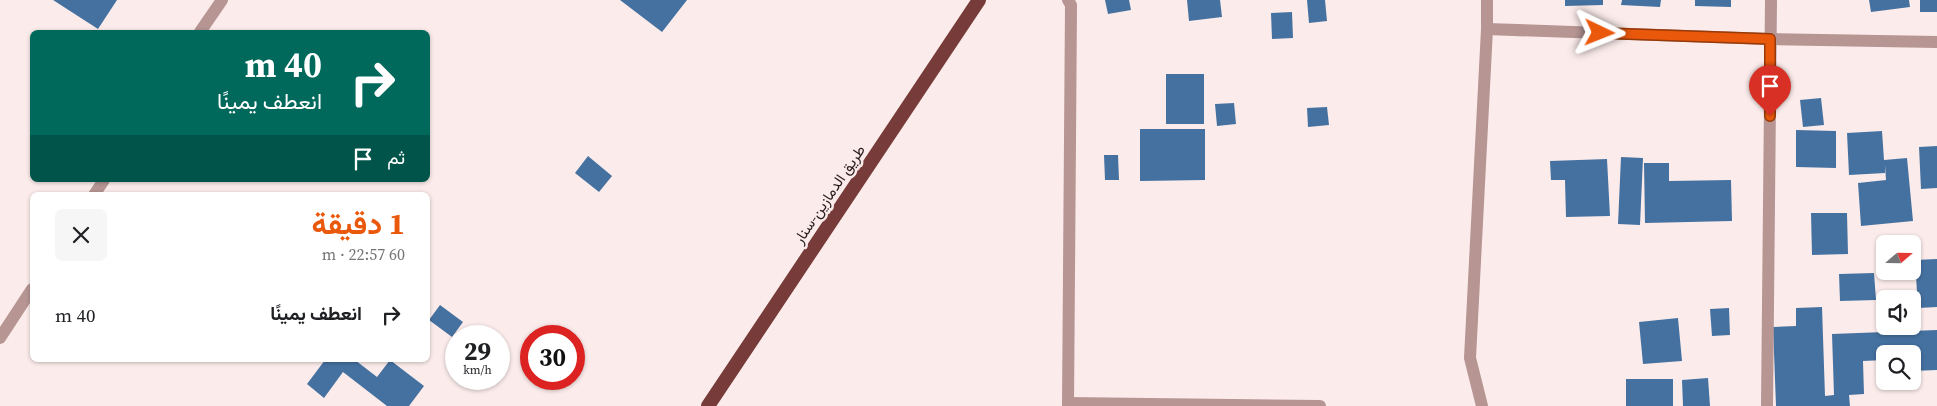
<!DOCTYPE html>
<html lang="ar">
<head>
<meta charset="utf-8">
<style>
  body { margin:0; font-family:"Source Serif 4",Vazirmatn,serif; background:#f6f6f6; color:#202124; direction:rtl; height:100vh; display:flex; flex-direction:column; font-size:19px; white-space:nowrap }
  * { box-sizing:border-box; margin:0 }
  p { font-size:16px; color:#757577 }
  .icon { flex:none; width:28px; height:28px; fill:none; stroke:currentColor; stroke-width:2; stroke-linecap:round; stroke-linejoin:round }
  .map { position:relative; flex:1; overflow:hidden; direction:ltr }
  .sheet { position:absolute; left:30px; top:192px; width:400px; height:170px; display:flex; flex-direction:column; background:#fff; border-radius:8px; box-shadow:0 1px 4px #0004; direction:rtl }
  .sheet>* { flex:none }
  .banner { position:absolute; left:30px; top:30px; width:400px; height:152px; border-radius:8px; box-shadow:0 1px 4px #0004; direction:rtl; background:#00695c; color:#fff; overflow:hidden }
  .needle { width:32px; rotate:70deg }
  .tools { position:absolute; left:1876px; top:235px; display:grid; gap:10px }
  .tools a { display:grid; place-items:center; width:45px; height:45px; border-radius:8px; background:#fff; box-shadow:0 1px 4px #0004; font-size:25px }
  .speed { position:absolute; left:445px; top:325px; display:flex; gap:10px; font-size:25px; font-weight:700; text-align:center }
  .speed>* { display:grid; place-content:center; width:65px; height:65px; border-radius:50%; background:#fff; box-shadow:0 1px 4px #0004; line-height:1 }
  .speed small { font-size:12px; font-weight:400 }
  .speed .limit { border:8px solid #d22; background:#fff; color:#111 }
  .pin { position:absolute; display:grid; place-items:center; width:42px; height:42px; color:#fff; margin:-51px -21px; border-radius:50% 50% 50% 0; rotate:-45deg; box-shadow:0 0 5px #0007 }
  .pin .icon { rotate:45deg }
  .me { position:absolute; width:55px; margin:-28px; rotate:92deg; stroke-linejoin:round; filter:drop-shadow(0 0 4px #0008) }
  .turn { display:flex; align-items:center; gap:18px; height:105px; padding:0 25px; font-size:22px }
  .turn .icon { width:65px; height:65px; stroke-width:2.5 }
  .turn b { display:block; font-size:35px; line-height:42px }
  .then { display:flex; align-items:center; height:48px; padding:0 25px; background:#0003; gap:10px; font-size:19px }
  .round { display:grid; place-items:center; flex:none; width:52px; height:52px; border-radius:8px; background:#f6f6f6 }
  .summary { display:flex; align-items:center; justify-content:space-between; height:85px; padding:0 25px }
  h1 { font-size:30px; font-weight:700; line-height:38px; color:#ea580c }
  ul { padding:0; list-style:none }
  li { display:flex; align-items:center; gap:15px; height:75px; padding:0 25px }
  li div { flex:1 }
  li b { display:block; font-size:19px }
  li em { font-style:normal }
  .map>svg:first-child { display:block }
  .building { fill:#4571a0 }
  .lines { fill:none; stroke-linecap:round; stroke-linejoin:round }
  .minor { stroke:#b69593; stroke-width:12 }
  .trunk { stroke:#773c3a; stroke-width:14 }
  .route-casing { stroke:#983908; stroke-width:12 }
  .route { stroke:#ea580c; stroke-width:9 }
  .labels { text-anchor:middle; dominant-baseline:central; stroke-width:5; stroke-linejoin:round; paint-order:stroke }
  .street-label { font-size:15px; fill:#291d1c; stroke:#fbeceb }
</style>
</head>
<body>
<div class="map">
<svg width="1937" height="406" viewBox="0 0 1937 406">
  <rect width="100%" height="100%" fill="#fbeceb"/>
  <!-- building -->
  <g class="building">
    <path d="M53,0h64l-19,29z"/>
    <path d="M620,0h67l-25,32z"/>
    <path d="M1105,0h24l2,10 -23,4z"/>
    <path d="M1187,0h33l2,17 -33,4z"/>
    <path d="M1307,0h18l2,21 -18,2z"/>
    <path d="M1565,0h38v5l-38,1z"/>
    <path d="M1622,0h39l-1,7 -39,-2z"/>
    <path d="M1695,0h36v7l-36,-1z"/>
    <path d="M1869,0h40l1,7 -39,5z"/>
    <rect x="1920" y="0" width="17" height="12"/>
    <path d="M1292,12l1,26 -21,1 -1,-26z"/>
    <rect x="1166" y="74" width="38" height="50"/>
    <path d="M1821,98l3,27 -21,2 -3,-27z"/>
    <path d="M1234,103l2,21 -19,2 -2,-22z"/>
    <path d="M1327,107l2,18 -21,2 -1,-19z"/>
    <path d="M1140,129h65v51l-65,1z"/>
    <path d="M1796,130l40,1v37l-40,-1z"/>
    <path d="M1882,131l2,29 23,-2 6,63 -52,5 -3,-43 28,-3 -1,-15v8l-36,2 -2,-42z"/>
    <path d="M1937,146v42l-16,1 -2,-42z"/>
    <path d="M1104,155h14l1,25h-14z"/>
    <path d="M588,156l24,20 -13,16 -24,-19z"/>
    <path d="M1621,157l22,1 -3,67 -22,-1z"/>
    <path d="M1607,159l3,57 -44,1 -1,-37h-14l-1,-19z"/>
    <path d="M1644,163h25v18l62,-1 1,41 -87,2z"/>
    <path d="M1811,213h36l1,41 -36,1z"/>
    <path d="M1937,259v48l-19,1 -3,-48z"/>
    <path d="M1874,273l2,27 -36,1 -1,-27z"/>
    <path d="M440,305l23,17 -11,15 -23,-17z"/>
    <path d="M1822,307l3,89 9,-1 -2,-61 105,-4v40l-25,1v-17h-27v6l-22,1 1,33 -15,1 1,11h-74l-3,-79 23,-1v-18z"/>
    <path d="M1729,308l1,27 -18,1 -2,-27z"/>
    <path d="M1678,318l4,43 -39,3 -4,-42z"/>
    <path d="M325,360h30l22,17 13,-17 34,26 -15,20h-22l-44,-34 -19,26 -17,-14z"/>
    <path d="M1708,378l2,28h-27l-1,-26z"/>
    <rect x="1626" y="379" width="47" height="27"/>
  </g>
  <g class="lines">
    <!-- minor -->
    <g class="minor">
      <path d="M1487,29l283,10 167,3"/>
      <path d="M200,32l22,-32"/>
      <path d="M94,195l10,-15"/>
      <path d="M0,338l32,-49"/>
      <path d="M1068,403l252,3"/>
      <path d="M1068,406l3,-401 -3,-5"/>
      <path d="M1482,406l-12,-48 17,-329v-29"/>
      <path d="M1767,406l4,-406"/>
    </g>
    <!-- trunk -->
    <path class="trunk" d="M708,406l271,-406"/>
  </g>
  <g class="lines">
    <!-- route casing -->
    <g class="route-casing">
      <path id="route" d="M1600,33l170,6v77"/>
    </g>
    <!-- route -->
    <use href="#route" class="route"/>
  </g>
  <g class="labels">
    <!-- street labels -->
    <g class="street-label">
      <text transform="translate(829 194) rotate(-56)">طريق الدمازين-سنار</text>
    </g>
  </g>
</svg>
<div class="tools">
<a><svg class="needle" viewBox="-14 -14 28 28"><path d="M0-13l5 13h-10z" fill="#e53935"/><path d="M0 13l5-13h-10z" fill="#757577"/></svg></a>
<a><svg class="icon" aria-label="sound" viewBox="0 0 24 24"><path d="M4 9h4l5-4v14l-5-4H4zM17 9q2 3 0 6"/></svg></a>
<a><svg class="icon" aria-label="search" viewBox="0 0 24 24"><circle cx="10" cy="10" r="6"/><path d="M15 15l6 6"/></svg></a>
</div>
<div class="speed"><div>29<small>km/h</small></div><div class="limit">30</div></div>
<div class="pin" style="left:1770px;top:116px;background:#d93025"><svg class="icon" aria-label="arrive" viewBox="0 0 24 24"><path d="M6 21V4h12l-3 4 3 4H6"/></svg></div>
<svg class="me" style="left:1600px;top:33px" viewBox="-20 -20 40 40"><path d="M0-17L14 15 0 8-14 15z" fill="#ea580c" stroke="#fff" stroke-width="4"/></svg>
<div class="banner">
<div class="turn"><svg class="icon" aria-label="right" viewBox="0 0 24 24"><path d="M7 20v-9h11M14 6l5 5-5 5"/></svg><div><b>40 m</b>انعطف يمينًا</div></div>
<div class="then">ثم<svg class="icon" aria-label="arrive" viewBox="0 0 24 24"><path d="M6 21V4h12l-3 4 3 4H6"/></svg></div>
</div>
<section class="sheet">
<div class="summary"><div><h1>1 دقيقة</h1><p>60 m · 22:57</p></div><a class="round"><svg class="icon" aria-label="close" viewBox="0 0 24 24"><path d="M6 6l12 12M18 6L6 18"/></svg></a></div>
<ul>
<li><svg class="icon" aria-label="right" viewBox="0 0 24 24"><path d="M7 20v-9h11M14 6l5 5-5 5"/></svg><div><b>انعطف يمينًا</b></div><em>40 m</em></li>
</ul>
</section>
</div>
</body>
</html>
